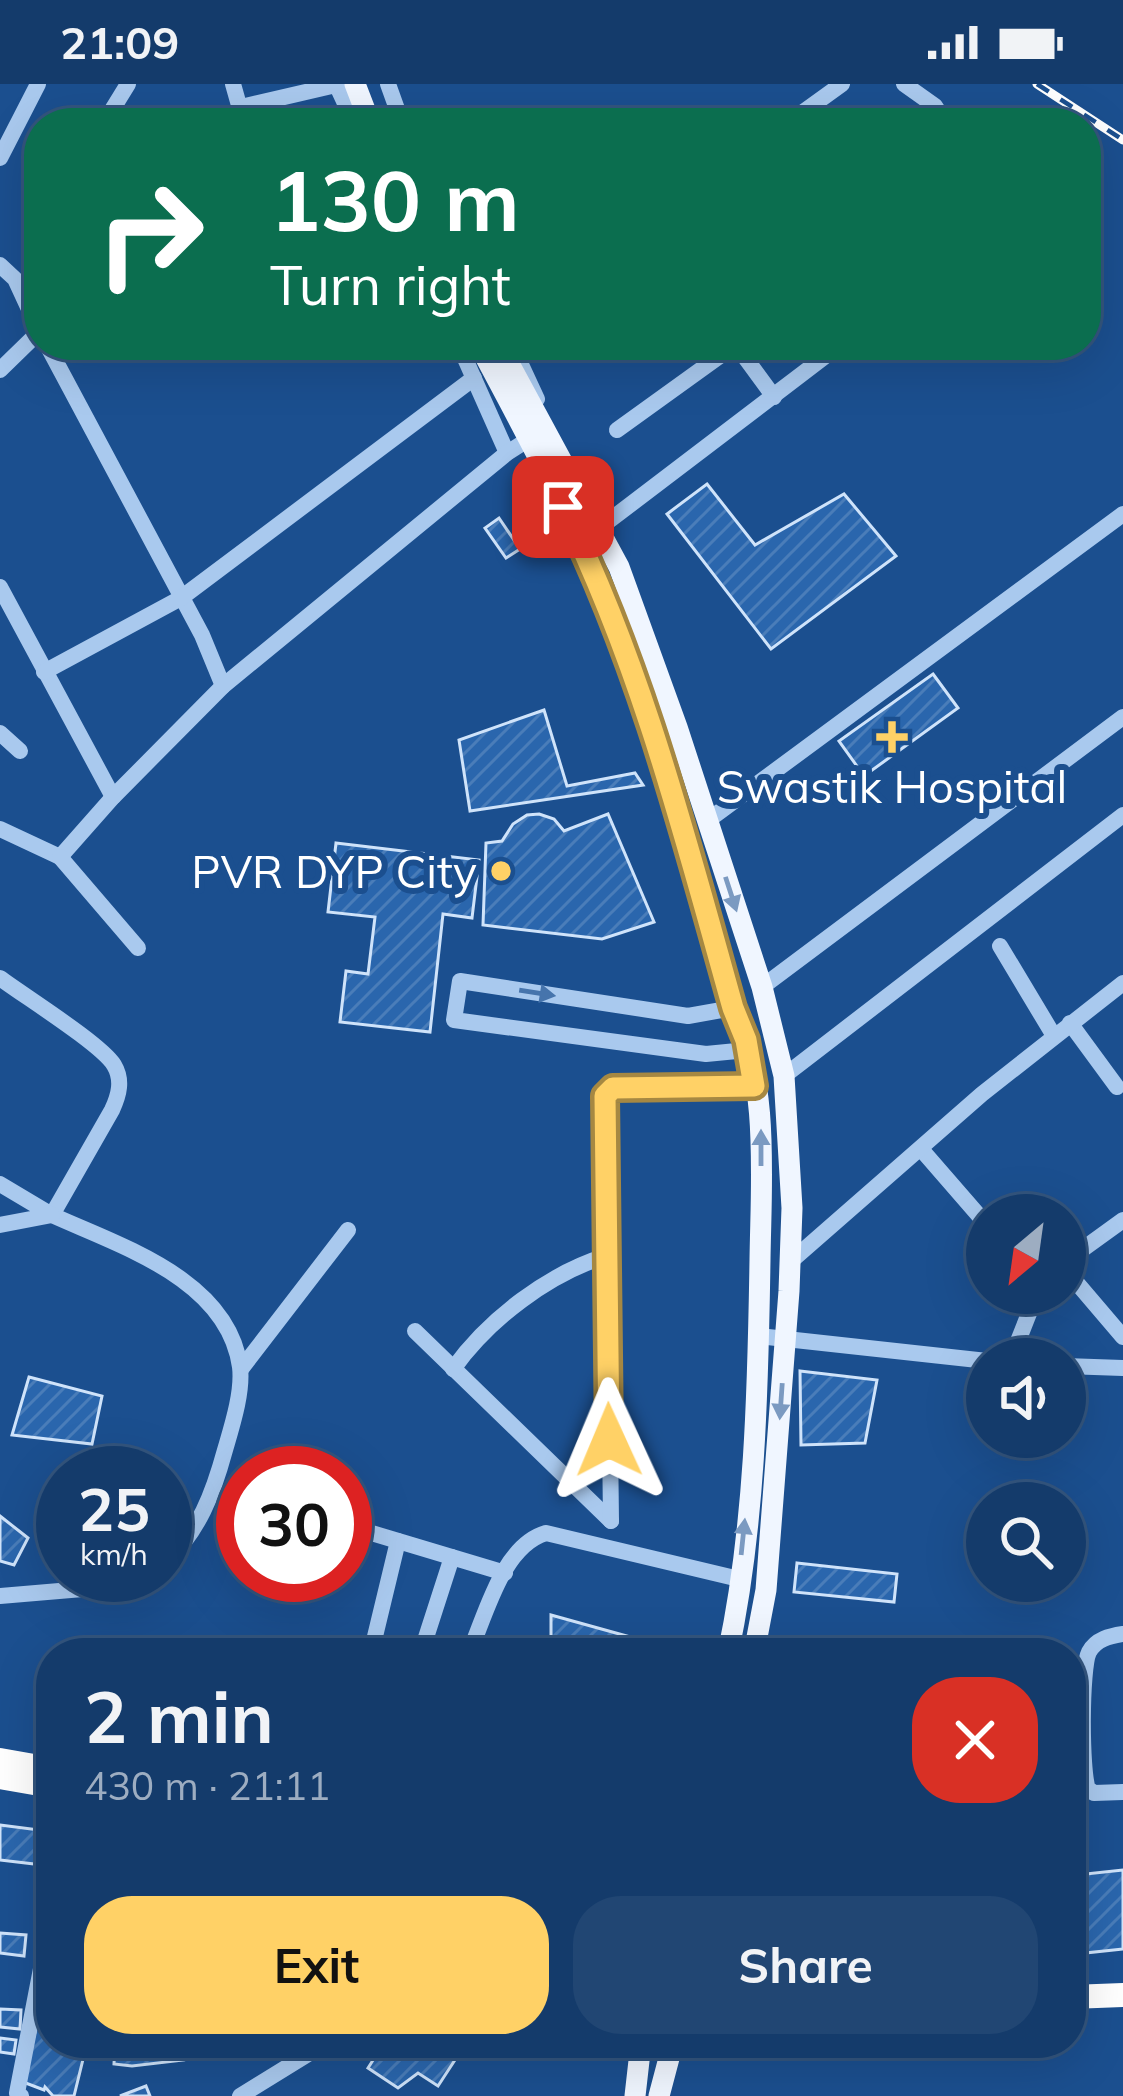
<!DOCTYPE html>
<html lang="en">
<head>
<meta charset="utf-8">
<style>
  body { margin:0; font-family:Mulish,sans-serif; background:#214673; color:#f1f3f6; height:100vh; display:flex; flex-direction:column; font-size:45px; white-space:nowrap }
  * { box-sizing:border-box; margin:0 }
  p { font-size:39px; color:#9dadc1 }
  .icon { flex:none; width:66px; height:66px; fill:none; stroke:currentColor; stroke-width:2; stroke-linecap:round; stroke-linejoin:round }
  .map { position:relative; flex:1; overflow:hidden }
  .panel { position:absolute; left:36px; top:1554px; width:1050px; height:420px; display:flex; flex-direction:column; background:#143b6b; border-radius:48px; box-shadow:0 12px 48px #0002,0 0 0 3px #33557e }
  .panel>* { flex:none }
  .top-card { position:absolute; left:24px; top:24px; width:1077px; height:252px; border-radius:48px; box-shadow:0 12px 48px #0002,0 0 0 3px #33557e; background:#0b6e4f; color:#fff; overflow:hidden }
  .needle { width:78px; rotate:209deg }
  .fabs { position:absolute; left:966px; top:1110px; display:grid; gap:24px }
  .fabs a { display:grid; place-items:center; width:120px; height:120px; border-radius:50%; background:#143b6b; box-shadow:0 12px 48px #0002,0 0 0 3px #33557e; font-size:60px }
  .speed { position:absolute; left:36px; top:1362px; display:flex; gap:24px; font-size:60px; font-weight:700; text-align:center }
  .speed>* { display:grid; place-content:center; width:156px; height:156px; border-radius:50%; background:#143b6b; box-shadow:0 12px 48px #0002,0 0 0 3px #33557e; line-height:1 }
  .speed small { font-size:30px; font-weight:400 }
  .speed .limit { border:18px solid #d22; background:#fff; color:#111 }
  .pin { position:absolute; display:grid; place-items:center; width:102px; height:102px; color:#fff; margin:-51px; border-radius:24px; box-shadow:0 6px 18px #0006 }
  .me { position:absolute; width:132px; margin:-66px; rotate:359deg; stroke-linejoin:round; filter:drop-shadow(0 0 9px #0008) }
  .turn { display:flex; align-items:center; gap:42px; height:252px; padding:0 48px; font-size:54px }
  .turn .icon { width:156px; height:156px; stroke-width:2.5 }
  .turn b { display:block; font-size:84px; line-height:102px }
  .round { display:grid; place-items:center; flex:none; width:126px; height:126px; border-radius:48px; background:#214673 }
  .summary { display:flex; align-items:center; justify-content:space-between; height:204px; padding:0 48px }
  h1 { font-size:72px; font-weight:700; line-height:90px }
  .cta { display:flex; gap:24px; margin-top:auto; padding:24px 48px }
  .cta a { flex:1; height:138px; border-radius:48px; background:#ffd166; color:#111; font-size:48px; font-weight:700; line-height:138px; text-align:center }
  .cta a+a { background:#214673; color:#f1f3f6 }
  .status { display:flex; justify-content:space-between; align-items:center; height:84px; padding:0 60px; background:#143b6b; direction:ltr }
  .status svg { height:33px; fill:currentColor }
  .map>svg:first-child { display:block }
  .building { fill:url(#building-hatch); stroke:#cfe3fa; stroke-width:3 }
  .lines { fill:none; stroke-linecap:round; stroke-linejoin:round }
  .minor { stroke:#a9c9ee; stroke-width:16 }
  .major { stroke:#f0f6ff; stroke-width:21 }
  .highway { stroke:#fff; stroke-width:24 }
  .rail-casing { stroke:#fff; stroke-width:9 }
  .rail { stroke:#1b4f8f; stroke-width:4.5; stroke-dasharray:14; stroke-linecap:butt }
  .oneway { fill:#7b9ac1 }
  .oneway2 { fill:#4674ac }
  .route-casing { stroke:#a68842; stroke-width:30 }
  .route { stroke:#ffd166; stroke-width:21 }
  .poi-dot { fill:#ffd166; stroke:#1b4f8f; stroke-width:4.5 }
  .labels { text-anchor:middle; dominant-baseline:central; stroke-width:12; stroke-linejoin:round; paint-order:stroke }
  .poi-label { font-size:45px; fill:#fff; stroke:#1b4f8f }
</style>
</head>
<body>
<div class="status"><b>21:09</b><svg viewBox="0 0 49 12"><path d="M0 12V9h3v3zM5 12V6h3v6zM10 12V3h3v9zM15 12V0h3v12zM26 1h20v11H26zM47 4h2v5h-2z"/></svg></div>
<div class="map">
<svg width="1123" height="2012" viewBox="0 0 1123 2012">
  <defs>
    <pattern id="building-hatch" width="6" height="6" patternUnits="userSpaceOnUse" patternTransform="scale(3)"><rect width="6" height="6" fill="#2a66ad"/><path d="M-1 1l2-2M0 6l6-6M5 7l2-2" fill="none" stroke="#4a7db9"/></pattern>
  </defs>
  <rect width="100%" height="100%" fill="#1b4f8f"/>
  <!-- building -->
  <g class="building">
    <path d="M316,28l3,11h-58l-2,-6z"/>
    <path d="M707,400l48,61 89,-51 52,62 -125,93 -104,-135z"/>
    <path d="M499,434l21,31 -14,9 -21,-30z"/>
    <path d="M933,590l25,34 -94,68 -25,-35z"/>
    <path d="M544,626l23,76 68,-13 8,12 -173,26 -11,-71z"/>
    <path d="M539,730l15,5 10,12 44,-17 46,108 -52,17 -119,-14 3,-82 16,-2 11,-17 14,-9z"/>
    <path d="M336,759l143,17 -7,58 -29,-4 -13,118 -90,-10 6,-51 22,3 7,-57 -47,-5z"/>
    <path d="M800,1287l77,9 -12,63 -64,2z"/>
    <path d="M29,1293l73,19 -10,48 -80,-9z"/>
    <path d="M0,1432l28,22 -14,27 -14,-4z"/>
    <path d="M797,1479l100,11 -3,28 -100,-10z"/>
    <path d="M551,1531l137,38h-137z"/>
    <path d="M0,1741l47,6 -4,34 -43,-5z"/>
    <path d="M1123,1786v79l-38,4 -9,-78z"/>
    <path d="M1071,1789h3l5,106h-8z"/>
    <path d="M0,1849l26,2 -2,21 -24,-3z"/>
    <path d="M0,1925l21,1 -1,19 -20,-2z"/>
    <path d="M36,1944l15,4v11h36l-13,53h-21l-8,-9 -1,3 -21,-8z"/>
    <path d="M0,1954l16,2 -2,14 -14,-2z"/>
    <path d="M115,1959h73l-4,17 -52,6 -18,-2z"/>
    <path d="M384,1959h82l-28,43 -20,-13 -20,15 -30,-20z"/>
    <path d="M955,1959h108l-1,7 -107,4z"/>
    <path d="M146,2002l4,10h-30z"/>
  </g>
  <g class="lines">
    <!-- minor -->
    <g class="minor">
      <path d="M233,0l11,39"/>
      <path d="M336,0l18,39"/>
      <path d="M388,0l14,39"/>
      <path d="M904,0l31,22 11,17"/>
      <path d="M241,23l95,-22"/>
      <path d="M104,39l24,-39"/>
      <path d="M788,39l54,-39"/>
      <path d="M0,74l38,-74"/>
      <path d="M0,181l15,14 24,52"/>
      <path d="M32,187l7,-37"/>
      <path d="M47,261l155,290 21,51"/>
      <path d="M459,261l48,108"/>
      <path d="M512,261l25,54"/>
      <path d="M736,261l38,52"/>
      <path d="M55,273l29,-12"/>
      <path d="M0,286l39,-38"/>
      <path d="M617,346l118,-85"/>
      <path d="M593,449l247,-188"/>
      <path d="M0,503l113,210"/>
      <path d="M44,588l137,-74 293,-220"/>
      <path d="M0,649l20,18"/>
      <path d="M707,737l416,-307"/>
      <path d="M0,745l60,28 53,-60 110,-111 284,-233 22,-14"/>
      <path d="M60,773l78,91"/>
      <path d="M1000,862l54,90"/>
      <path d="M0,894c24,18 101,66 114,87 9,15 5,30 -2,45l-60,105c68,31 176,64 188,152 3,25 -8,59 -15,83 -12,44 -26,81 -60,113"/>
      <path d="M762,903l361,-270"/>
      <path d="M733,924l-45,8 -228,-35 -6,39 252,34 41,-4"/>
      <path d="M1070,939l47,64"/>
      <path d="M784,992l339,-261"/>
      <path d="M921,1065l66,76"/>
      <path d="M0,1100l52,31 -52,10"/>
      <path d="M790,1178l192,-168 141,-111"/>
      <path d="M1065,1178l58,-42"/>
      <path d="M1065,1185l58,68"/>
      <path d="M415,1247l196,190"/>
      <path d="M759,1252l228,25"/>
      <path d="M1011,1275l26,-66"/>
      <path d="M1065,1282l58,2"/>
      <path d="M241,1285l107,-139"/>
      <path d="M453,1285c36,-50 95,-95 153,-113"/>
      <path d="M611,1437l-5,-425 7,-8 141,-2"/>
      <path d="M365,1447l140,42"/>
      <path d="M0,1512l118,-10 29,-11"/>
      <path d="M1123,1550c-13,2 -27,5 -34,18 -8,16 -8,119 -1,137l6,4 29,-1"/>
      <path d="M371,1569l27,-112"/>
      <path d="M421,1569l31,-96"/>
      <path d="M469,1569c17,-38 33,-107 77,-120l193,46"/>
      <path d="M21,2012l-4,-3 34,-176"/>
      <path d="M240,2012l86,-53"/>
    </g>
    <!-- major -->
    <g class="major">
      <path d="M355,0l15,39"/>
      <path d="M479,261c53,99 107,199 147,304 45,116 73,239 107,359 37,73 28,173 27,252 -2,129 -5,267 -32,393"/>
      <path d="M499,261l120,222 58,160 85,260 22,89 8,132 -3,83 -23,299 -12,63"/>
      <path d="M635,2012l6,-53"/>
      <path d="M659,2012l14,-53"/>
    </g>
    <!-- highway -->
    <g class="highway">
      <path d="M0,1676l51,9"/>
      <path d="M0,1693l51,9"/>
      <path d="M1071,1913l52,-2"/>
    </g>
    <!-- rail casing -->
    <g class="rail-casing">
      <path id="rail" d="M1037,0l86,56"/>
    </g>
    <!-- rail -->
    <use href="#rail" class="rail"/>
  </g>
  <!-- one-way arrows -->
  <defs><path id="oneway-solid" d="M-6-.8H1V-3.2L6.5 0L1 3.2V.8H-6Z" transform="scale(3)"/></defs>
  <g class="oneway">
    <use href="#oneway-solid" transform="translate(731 810) rotate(72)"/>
    <use href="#oneway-solid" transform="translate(761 1064) rotate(-90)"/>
    <use href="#oneway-solid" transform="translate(781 1317) rotate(94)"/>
    <use href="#oneway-solid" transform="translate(743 1453) rotate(-84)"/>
  </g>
  <use class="oneway2" href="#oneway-solid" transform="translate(537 909) rotate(9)"/>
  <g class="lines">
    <!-- route casing -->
    <g class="route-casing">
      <path id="route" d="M563,423c79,160 122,330 170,501l13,32 8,46 -141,2 -8,8 4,344"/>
    </g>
    <!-- route -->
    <use href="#route" class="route"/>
  </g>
  <!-- markers -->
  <g class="poi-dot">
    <path d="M886 635h12v12h12v12h-12v12h-12v-12h-12v-12h12z"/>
    <circle cx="501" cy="787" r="12"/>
  </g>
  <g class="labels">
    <!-- poi labels -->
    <g class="poi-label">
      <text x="892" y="702">Swastik Hospital</text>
      <text x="477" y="787" text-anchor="end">PVR DYP City</text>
    </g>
  </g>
</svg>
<div class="fabs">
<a><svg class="needle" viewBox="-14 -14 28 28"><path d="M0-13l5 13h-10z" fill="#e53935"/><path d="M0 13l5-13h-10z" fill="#9dadc1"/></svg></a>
<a><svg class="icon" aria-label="sound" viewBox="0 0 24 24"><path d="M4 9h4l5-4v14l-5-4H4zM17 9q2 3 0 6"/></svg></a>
<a><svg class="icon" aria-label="search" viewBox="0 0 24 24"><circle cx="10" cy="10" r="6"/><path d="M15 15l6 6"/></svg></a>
</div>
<div class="speed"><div>25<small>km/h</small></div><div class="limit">30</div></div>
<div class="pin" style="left:563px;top:423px;background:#d93025"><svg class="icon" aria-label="arrive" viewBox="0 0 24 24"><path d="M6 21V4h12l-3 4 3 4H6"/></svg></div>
<svg class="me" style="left:609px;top:1356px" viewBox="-20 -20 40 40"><path d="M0-17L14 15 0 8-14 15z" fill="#ffd166" stroke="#fff" stroke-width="4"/></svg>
<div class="top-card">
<div class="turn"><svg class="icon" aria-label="right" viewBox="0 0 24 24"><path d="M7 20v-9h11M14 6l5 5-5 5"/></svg><div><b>130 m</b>Turn right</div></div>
</div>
<section class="panel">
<div class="summary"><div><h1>2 min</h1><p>430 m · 21:11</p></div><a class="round" style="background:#d93025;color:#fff"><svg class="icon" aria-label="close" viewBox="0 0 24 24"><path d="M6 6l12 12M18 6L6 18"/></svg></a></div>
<div class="cta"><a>Exit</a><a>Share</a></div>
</section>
</div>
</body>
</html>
